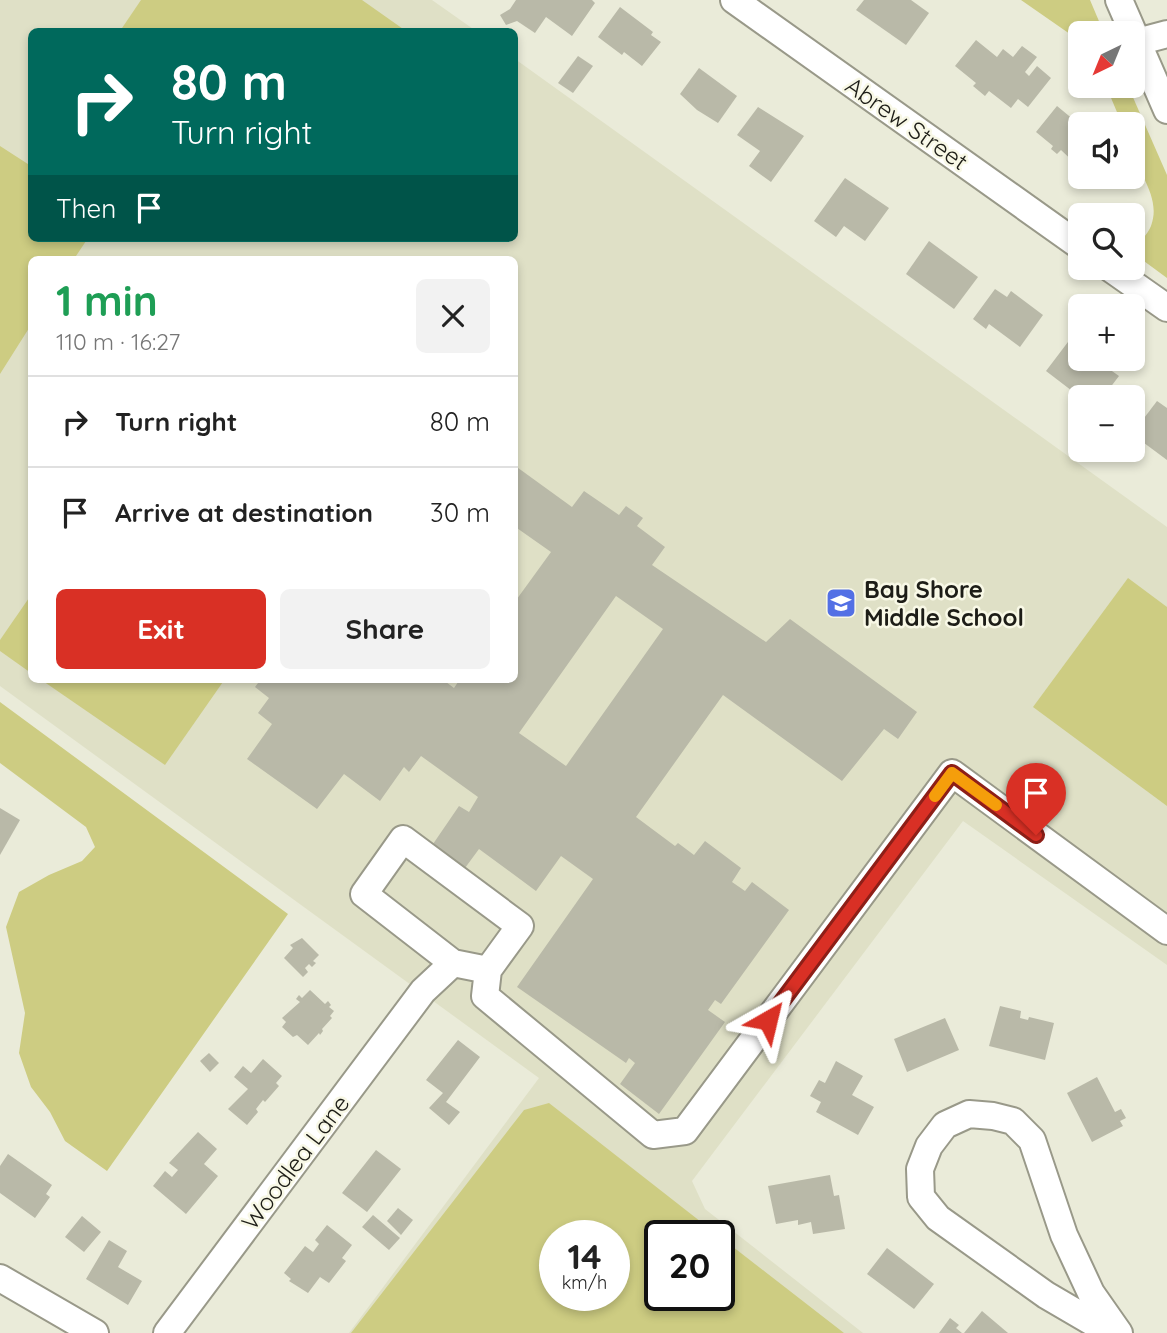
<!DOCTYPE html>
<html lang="en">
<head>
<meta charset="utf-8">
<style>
  body { margin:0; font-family:Quicksand,sans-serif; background:#f2f2f2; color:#222; height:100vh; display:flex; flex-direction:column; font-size:26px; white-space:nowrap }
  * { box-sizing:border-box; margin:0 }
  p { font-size:23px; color:#767676 }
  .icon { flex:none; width:38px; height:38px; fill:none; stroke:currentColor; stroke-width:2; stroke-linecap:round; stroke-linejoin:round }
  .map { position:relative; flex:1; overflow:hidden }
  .drawer { position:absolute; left:28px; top:256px; width:490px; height:427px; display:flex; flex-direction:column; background:#fff; border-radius:10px; box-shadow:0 4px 10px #0003 }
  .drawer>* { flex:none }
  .banner { position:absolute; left:28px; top:28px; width:490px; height:214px; border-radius:10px; box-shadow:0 4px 10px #0003; background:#00695c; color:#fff; overflow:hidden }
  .needle { width:46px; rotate:223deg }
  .fabs { position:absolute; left:1068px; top:21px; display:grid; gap:14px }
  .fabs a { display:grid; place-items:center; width:77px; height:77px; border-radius:10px; background:#fff; box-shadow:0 4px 10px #0003; font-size:35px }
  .speed { position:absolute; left:539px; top:1220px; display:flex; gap:14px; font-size:35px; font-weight:700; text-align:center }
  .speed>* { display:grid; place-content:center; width:91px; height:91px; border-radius:50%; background:#fff; box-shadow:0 4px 10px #0003; line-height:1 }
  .speed small { font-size:18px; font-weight:400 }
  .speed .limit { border:4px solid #111; border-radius:10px; background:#fff; color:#111 }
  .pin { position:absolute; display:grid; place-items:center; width:60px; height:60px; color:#fff; margin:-72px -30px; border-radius:50% 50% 50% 0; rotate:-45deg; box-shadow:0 0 7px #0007 }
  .pin .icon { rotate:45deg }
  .me { position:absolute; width:77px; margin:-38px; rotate:37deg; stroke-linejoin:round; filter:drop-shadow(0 0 5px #0008) }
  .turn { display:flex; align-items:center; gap:24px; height:147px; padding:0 28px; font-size:32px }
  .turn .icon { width:91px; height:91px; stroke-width:2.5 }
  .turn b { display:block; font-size:49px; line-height:60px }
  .then { display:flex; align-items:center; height:66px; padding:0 28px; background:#0003; gap:14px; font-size:26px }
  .round { display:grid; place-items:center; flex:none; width:74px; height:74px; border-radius:10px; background:#f2f2f2 }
  .head { display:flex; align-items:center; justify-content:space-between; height:119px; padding:0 28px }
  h1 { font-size:42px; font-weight:700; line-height:52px; color:#1e9e55 }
  .button { display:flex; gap:14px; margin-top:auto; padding:14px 28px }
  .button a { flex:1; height:80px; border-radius:10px; background:#d93025; color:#fff; font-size:28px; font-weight:700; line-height:80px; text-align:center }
  .button a+a { background:#f2f2f2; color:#222 }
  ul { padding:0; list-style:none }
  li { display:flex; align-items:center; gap:21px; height:91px; padding:0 28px; border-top:2px solid #e0e0e0 }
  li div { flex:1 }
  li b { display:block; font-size:26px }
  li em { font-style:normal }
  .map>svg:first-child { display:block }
  .built { fill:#dfe0c6; fill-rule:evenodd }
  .green { fill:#cdcc82; fill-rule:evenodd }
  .building { fill:#b9b9a8; fill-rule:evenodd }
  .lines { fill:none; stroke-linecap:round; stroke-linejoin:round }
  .minor-casing { stroke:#999989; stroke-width:30 }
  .minor { stroke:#fff; stroke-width:26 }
  .route-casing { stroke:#8d1f18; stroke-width:18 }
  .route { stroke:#d93025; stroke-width:12 }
  .slow { stroke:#f59e0b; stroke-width:12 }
  .labels { text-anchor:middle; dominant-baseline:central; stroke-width:5; stroke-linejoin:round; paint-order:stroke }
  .street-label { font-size:24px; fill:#1d1d17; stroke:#f8f8e6 }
  .poi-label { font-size:24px; font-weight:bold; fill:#1d1d17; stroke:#f8f8e6; text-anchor:start }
</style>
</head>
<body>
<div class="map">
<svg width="1167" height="1333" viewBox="0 0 1167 1333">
  <rect width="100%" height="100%" fill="#eaebd9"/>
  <!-- built -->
  <path class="built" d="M0,0h432l44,31 -444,1v206h482l1,-179 652,468v438l-204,-144 -271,360 13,28 158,124h-514l190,-255 -539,-392zM32,259h482v420h-482zM555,1236h59v59h-59zM660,1236h59v59h-59z"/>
  <!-- green -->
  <g class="green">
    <path d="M141,0h221l44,31h-286z"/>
    <path d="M1021,0h69l14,33h-24v8z"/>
    <path d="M1106,86h22l39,89v103l-34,-25c5,-10 15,-19 18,-27 11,-30 -15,-53 -19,-80 -1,-7 0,-15 0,-22h-10z"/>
    <path d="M0,146l31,20 1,72h56l-14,21h-42l-1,66 -31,49z"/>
    <path d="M1128,578l39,29v199l-134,-99z"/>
    <path d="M31,595v78l-31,-22v-11z"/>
    <path d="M40,679h185l-60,86z"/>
    <path d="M0,702l288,212 -181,257 -42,-30 -15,-29 -19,-25 -12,-34 6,-40 -19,-86 13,-35 30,-17 33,-14 13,-14 -9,-20 -86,-64z"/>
    <path d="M549,1103l170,133h-59v59h59v-59l125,97h-493l173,-223zM555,1236h59v59h-59z"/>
  </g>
  <!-- building -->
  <g class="building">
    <path d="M516,0h76l3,3 -23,33 -26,-19 -11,16 -18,-12 -11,4 -6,-10 10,-6z"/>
    <path d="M864,0h47l18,13 -23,32 -50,-35z"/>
    <path d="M620,7l33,25 -2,3 10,7 -19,24 -18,-14 -2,3 -24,-18z"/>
    <path d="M976,40l21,17 6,-8 10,8 9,-11 15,11 -12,15 4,4 8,-10 14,12 -23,29 -10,-8 -7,9 -22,-17 -4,5 -12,-10 3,-3 -21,-17z"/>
    <path d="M578,56l15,10 -20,27 -15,-10z"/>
    <path d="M699,68l38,28 -19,27 -21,-13 -17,-16z"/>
    <path d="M1057,106l23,19v43l-19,-18 -4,4 -6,-5 2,-3 -17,-14z"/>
    <path d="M758,107l46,29 -33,46 -22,-16 11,-15 -23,-16z"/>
    <path d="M845,178l44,30 -24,33 -21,-15 -8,11 -22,-16z"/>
    <path d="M929,241l49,36 -24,32 -48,-35z"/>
    <path d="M995,289l12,8 4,-6 32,24 -23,32 -31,-23 -3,5 -13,-10z"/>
    <path d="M1071,338l9,6v15h15l24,17 -16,21h-23l-34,-26z"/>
    <path d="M1157,401l10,7v52l-35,-26z"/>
    <path d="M514,465l58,42 12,-16 35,24 7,-9 17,12 -6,8 28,21 -13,18 114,77 24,-23 127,93 -19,27 -14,-10 -42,52 -119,-86 -87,122 39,29 3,-3 16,12 11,-14 36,27 -9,14 13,9 7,-9 37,28 -68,94 -6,-4 -7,10 17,12 -66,92 -39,-30 15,-21 -6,-5 -3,5 -109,-76 76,-108 -32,-23 -25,35 -57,-42 -14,19 -32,-24 26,-38 10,6 9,-15 -57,-41 -12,16 -5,-5 -24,34 -36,-27 -27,35 -70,-50 25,-35 -14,-11 11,-15 -14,-11 6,-8h181l12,9 6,-9h54v-76l37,-51 -37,-26zM616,596l47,33 -97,137 -47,-33z"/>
    <path d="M0,808l20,12 -20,35z"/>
    <path d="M302,938l17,17 -6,6 3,2 -4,4 -3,-3 -4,4 3,4 -5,5 -19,-19 9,-10 -3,-3z"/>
    <path d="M310,990l15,14 3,-3 3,4 -2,2 5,4 -4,5 2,2 -10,11 1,2 -3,4 -1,-2 -11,12 -11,-10 -4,2 -11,-10 4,-5 -4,-4 18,-16 -4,-3 3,-4 3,3z"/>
    <path d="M1000,1006l21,5 -1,7 8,2 1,-3 25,6 -9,37 -56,-14z"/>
    <path d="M945,1018l14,32 -52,22 -13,-33z"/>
    <path d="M458,1040l22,17 -34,45 14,10 -11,13 -20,-17 14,-15 -17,-13z"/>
    <path d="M209,1053l10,10 -9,9 -10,-11z"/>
    <path d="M263,1059l19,17 -6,7 3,3 -14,16 -2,-2 -7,9 2,3 -11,13 -19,-16 20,-20 -14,-12 9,-11 8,7z"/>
    <path d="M836,1061l27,15 -11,19 22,12 -16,28 -42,-23 5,-10 -11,-6 9,-16 6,3z"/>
    <path d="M1097,1077l18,35 6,-3 5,9 -6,3 3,5 -31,16 -25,-49z"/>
    <path d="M198,1132l19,17 -13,15 14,12 -32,38 -33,-28 12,-15 7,6 6,-7 -9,-7z"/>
    <path d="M376,1150l25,19 -34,43 -25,-19z"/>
    <path d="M8,1154l44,31 -6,9 4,3 -15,21 -35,-25v-27z"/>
    <path d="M830,1175l4,21 5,-1 6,34 -32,5 -2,-12 -13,3v-5l-22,4 -8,-38z"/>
    <path d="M398,1208l15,12 -12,15 -14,-14z"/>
    <path d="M373,1215l27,23 -11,12 -27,-23z"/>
    <path d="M82,1216l19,16 -17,20 -19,-15z"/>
    <path d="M327,1225l25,20 -10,13 4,3 -17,22 -9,-6 -12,16 -19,-12 2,-2 -7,-6 21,-27 8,6 6,-8 -4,-4z"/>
    <path d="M109,1240l18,11 -9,16 24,14 -14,24 -42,-26z"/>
    <path d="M887,1248l47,36 -20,25 -47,-35z"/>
    <path d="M982,1311l26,22h-44z"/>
    <path d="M950,1318l9,7 -3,3 6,5h-23z"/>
  </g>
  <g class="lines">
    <!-- minor casing -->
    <g class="minor-casing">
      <g id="minor">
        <path d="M734,0l346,246"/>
        <path d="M1119,0l48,110"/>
        <path d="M1137,42l30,-8"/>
        <path d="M1110,268l57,40"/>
        <path d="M488,970l-35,-7 -89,-69 39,-55 117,87 -32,44 -3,26 168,139 32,-4 267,-358 215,158"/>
        <path d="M0,1278l95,55"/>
        <path d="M167,1333l256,-342 30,-28"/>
        <path d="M1111,1333l-65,-38 -108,-77 -17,-21 -1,-28 9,-23 16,-21 24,-11 24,2 20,5 19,19 32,95 27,58 28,40"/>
      </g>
    </g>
    <!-- minor -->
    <use href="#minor" class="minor"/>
  </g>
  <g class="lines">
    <!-- route casing -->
    <g class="route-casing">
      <path id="route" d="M768,1020l184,-247 84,62"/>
    </g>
    <!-- route -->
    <use href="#route" class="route"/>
    <!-- slow -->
    <path class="slow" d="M935,796l17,-23 44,32"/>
  </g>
  <!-- icons -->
  <defs>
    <g id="school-square" transform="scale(1.575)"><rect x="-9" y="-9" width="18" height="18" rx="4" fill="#5370e5" stroke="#f8f8e6"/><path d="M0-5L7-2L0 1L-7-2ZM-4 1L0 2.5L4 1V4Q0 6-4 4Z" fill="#fff"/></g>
  </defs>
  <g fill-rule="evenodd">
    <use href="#school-square" x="841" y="603"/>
  </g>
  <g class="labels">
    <!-- street labels -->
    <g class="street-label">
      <text transform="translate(907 123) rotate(35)">Abrew Street</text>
      <text transform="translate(295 1162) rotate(-53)">Woodlea Lane</text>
    </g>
    <!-- poi labels -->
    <g class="poi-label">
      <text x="864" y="589">Bay Shore<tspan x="864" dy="28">Middle School</tspan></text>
    </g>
  </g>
</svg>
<div class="fabs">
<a><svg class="needle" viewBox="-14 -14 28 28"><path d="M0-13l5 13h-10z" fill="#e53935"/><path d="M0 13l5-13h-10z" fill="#767676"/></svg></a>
<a><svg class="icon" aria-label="sound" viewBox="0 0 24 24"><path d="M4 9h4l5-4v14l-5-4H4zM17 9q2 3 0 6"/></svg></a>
<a><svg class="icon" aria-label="search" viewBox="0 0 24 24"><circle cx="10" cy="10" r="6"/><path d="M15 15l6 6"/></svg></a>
<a>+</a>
<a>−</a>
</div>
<div class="speed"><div>14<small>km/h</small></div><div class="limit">20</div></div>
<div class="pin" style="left:1036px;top:835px;background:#d93025"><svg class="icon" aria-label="arrive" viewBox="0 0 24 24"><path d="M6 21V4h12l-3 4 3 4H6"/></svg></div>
<svg class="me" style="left:768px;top:1020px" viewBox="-20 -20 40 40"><path d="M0-17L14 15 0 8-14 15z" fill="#d93025" stroke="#fff" stroke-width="4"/></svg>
<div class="banner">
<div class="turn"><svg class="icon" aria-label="right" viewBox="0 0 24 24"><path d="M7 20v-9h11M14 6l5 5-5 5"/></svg><div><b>80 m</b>Turn right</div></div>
<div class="then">Then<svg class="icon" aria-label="arrive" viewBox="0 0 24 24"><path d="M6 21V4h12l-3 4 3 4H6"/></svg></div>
</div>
<section class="drawer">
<div class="head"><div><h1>1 min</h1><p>110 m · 16:27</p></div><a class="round"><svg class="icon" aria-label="close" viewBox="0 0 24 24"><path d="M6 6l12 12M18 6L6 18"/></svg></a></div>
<ul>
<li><svg class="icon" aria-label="right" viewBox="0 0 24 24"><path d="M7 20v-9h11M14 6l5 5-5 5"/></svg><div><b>Turn right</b></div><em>80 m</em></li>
<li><svg class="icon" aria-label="arrive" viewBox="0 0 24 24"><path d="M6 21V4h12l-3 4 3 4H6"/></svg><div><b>Arrive at destination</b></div><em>30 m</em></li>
</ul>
<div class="button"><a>Exit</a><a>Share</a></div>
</section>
</div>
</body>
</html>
